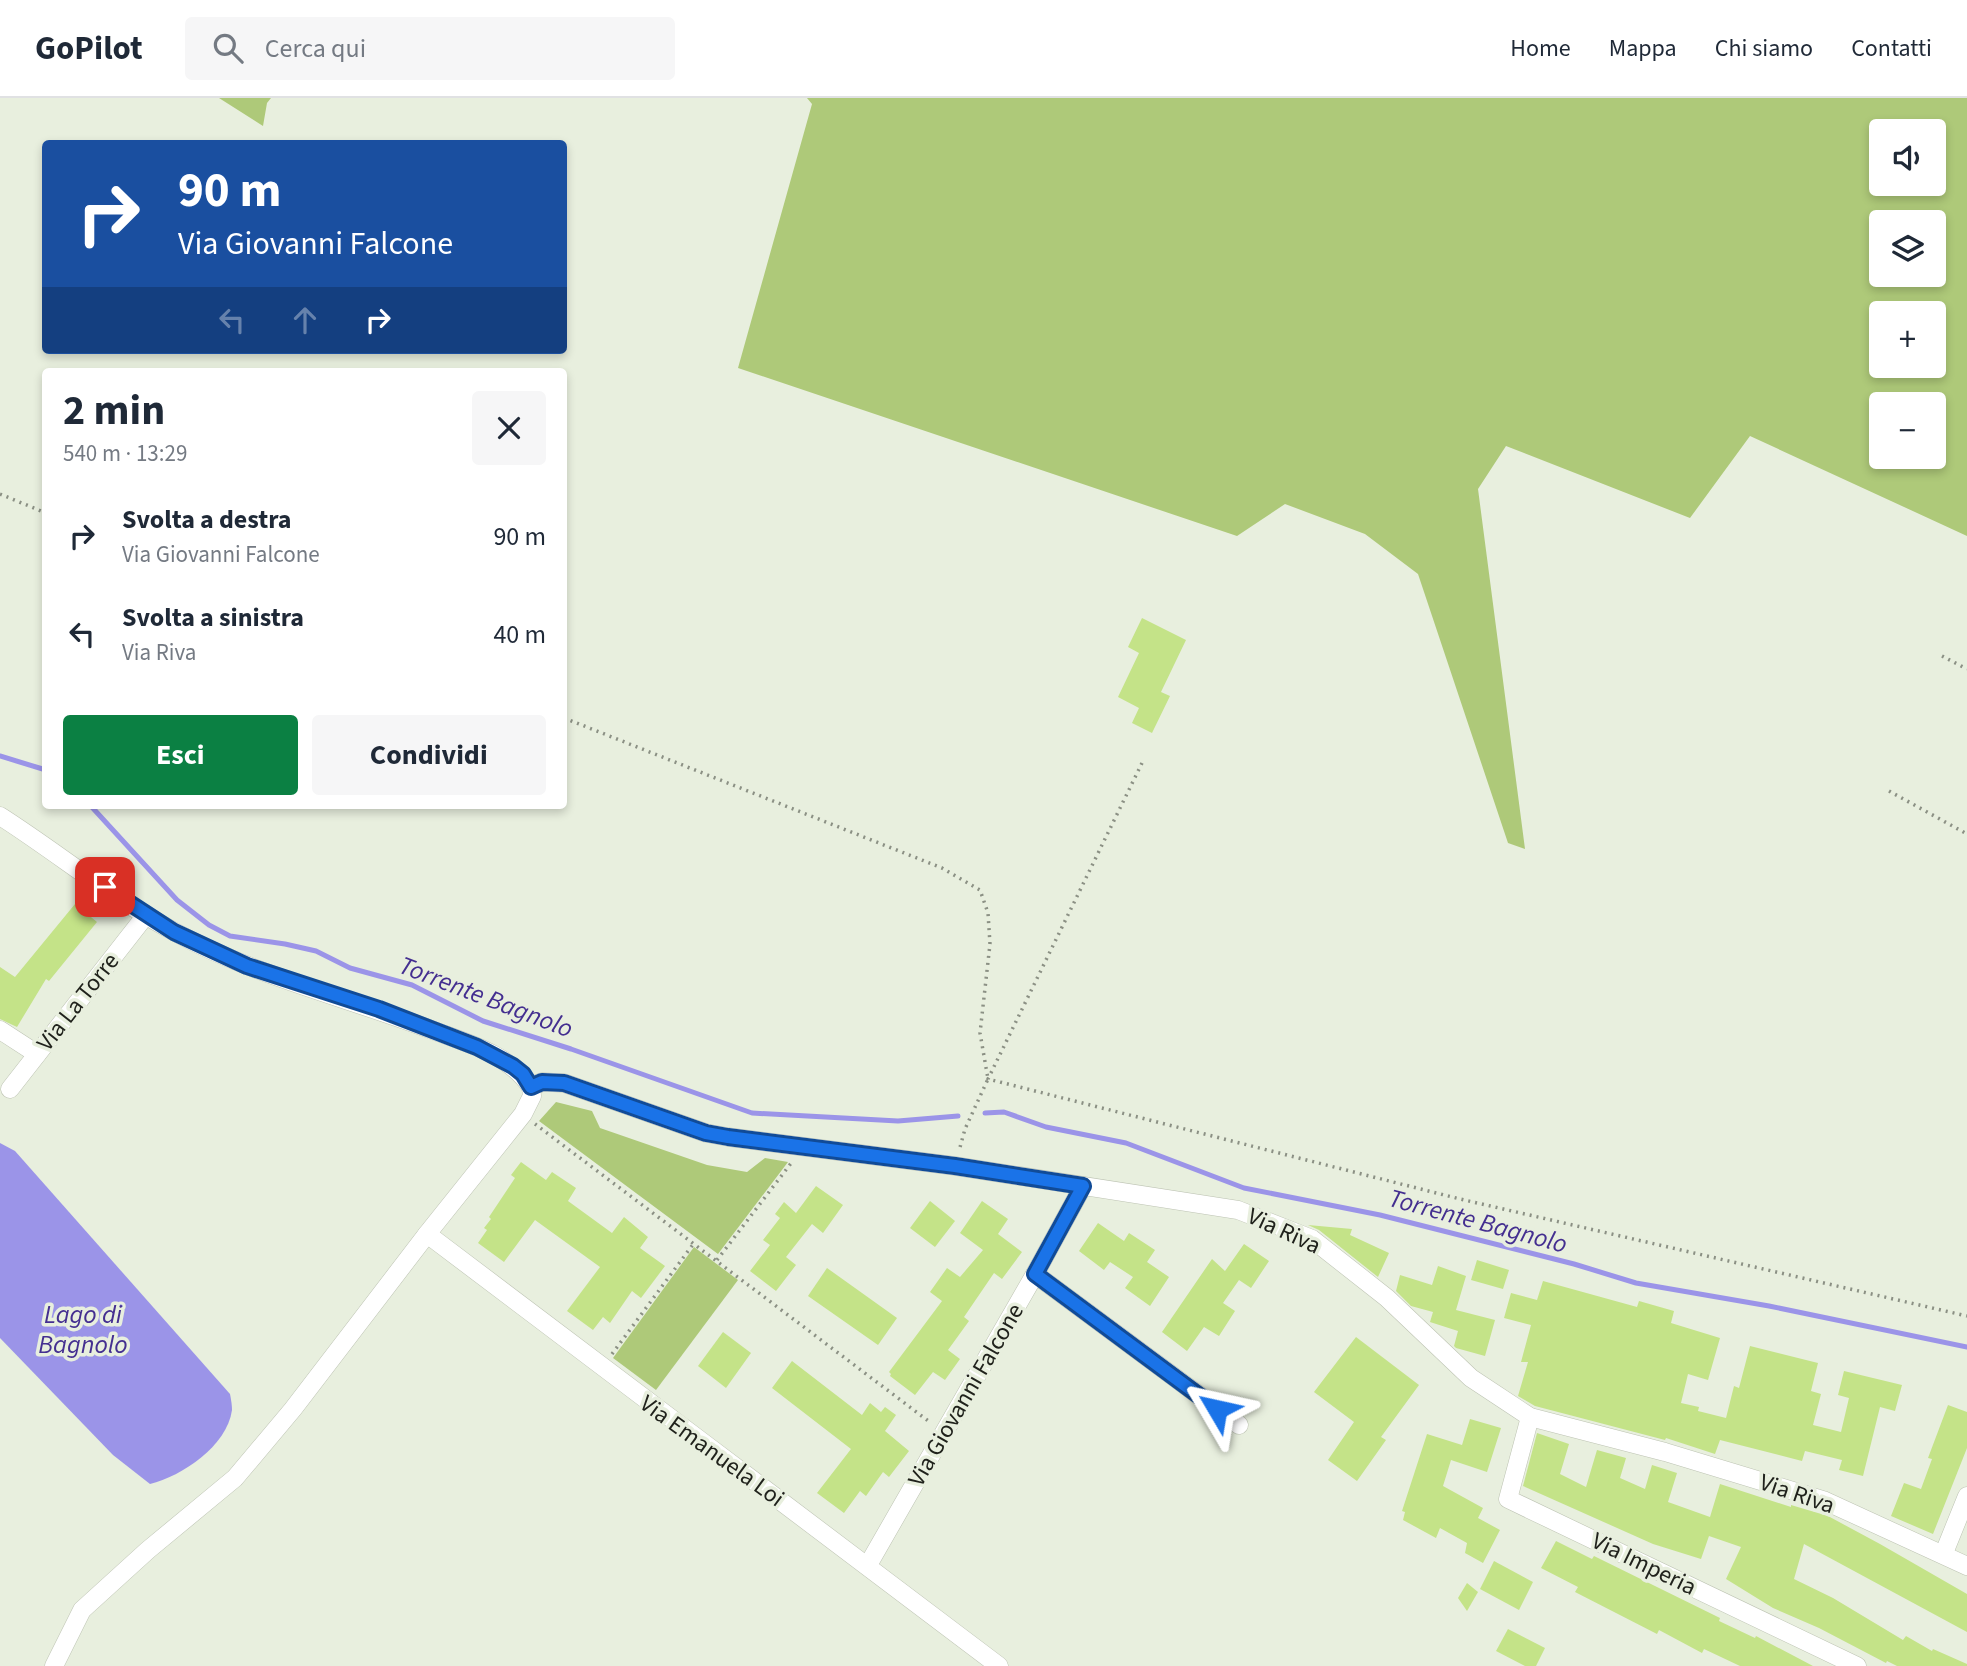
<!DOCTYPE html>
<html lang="it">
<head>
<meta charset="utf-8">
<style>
  body { margin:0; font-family:"Source Sans 3",sans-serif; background:#f6f6f7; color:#1f2937; height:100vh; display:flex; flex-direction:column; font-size:26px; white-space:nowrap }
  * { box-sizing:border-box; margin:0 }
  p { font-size:23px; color:#747a83 }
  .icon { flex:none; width:38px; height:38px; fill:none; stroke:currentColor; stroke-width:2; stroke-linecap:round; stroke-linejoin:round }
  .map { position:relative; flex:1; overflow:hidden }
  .side { position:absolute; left:42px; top:270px; width:525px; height:441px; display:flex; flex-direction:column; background:#fff; border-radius:7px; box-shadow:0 4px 10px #0003 }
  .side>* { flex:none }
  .banner { position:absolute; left:42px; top:42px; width:525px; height:214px; border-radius:7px; box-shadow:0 4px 10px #0003; background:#1a4fa0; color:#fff; overflow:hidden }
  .controls { position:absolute; left:1869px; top:21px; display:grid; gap:14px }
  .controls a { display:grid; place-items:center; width:77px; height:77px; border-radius:7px; background:#fff; box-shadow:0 4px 10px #0003; font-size:35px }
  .pin { position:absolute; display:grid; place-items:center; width:60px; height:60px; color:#fff; margin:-30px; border-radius:14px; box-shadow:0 4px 10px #0006 }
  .me { position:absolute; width:77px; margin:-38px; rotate:306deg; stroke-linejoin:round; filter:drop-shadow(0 0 5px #0008) }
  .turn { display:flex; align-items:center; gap:24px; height:147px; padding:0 21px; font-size:32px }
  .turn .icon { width:91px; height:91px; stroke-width:2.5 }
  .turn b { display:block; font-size:49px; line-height:60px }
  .lanes { display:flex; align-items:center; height:66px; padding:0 21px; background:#0003; justify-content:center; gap:35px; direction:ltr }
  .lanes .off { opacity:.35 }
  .round { display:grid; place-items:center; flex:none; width:74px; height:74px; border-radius:7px; background:#f6f6f7 }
  .head { display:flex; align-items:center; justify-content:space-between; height:119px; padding:0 21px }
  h1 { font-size:42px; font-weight:700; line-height:52px }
  .button { display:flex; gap:14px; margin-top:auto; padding:14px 21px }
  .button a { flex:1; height:80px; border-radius:7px; background:#0b8043; color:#fff; font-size:28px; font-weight:700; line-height:80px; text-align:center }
  .button a+a { background:#f6f6f7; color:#1f2937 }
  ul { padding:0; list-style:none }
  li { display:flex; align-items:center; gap:21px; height:98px; padding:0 21px }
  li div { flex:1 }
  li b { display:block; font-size:26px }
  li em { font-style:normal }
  header { display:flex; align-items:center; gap:42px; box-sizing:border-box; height:98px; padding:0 35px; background:#fff; border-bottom:2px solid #e0e1e3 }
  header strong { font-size:33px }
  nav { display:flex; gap:38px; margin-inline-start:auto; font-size:24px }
  .search { width:490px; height:63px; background:#f6f6f7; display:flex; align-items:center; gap:18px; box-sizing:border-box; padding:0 24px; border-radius:7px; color:#747a83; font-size:26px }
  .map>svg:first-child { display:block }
  .green { fill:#aec979; fill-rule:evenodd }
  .water { fill:#9b94e8 }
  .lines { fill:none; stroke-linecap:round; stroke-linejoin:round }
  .stream { stroke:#9b94e8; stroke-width:5 }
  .building { fill:#c4e388 }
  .street-casing { stroke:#bdc3b3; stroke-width:19 }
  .path { stroke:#8b9084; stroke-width:3.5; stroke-dasharray:2 5; stroke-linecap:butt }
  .street { stroke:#fff; stroke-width:18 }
  .route-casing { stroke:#114b97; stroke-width:18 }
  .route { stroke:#1a73e8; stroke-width:12 }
  .labels { text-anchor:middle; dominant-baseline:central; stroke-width:7; stroke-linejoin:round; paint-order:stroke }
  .street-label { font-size:24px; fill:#20221c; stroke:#e8efde }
  .water-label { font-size:26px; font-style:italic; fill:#442f90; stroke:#e8efde }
</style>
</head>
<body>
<header>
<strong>GoPilot</strong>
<div class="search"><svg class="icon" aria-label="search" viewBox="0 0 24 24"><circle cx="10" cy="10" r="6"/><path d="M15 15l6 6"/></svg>Cerca qui</div>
<nav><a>Home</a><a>Mappa</a><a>Chi siamo</a><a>Contatti</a></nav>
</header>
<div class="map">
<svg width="1967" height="1568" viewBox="0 0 1967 1568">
  <rect width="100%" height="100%" fill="#e8efde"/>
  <!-- green -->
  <g class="green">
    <path d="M219,0h52l-4,5 -4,23z"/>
    <path d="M807,0h1160v438l-217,-100 -60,82 -184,-72 -28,43 47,360 -17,-6 -90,-269 -53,-40 -80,-30 -48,32 -499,-168 74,-264zM1881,33h53v53h-53zM1881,124h53v53h-53zM1881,215h53v53h-53zM1881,306h53v53h-53z"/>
    <path d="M556,1004l36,9 8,17 107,37 40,7 18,-14 23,4 -70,92 -179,-133z"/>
    <path d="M694,1149l44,33 -82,110 -43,-32z"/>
  </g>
  <!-- water -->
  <path class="water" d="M0,1045l15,8 215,243c1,5 2,11 2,16 -5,36 -50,66 -82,74l-37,-29 -113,-117z"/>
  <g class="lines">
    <!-- stream -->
    <g class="stream">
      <path d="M0,658l46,14"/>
      <path d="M90,707l87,95 32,25 21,11 55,8 31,7 34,17 62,17 71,36 88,28 181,64 146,8 60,-5"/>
      <path d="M985,1015l19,-1 42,15 80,16 118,45 136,27 194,49 62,19 133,23 198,41"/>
    </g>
  </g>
  <!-- building -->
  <g class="building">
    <path d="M1142,520l44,22 -25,52 9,4 -18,37 -20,-10 7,-15 -21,-11 21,-44 -11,-6z"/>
    <path d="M75,806l22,18 -48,59 -3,-2 -29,48 -17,-8v-52l15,10z"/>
    <path d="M521,1064l25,18 6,-8 24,16 -8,13 44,32 12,-16 24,20 -8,11 25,18 -24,32 -9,-7 -22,32 -7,-6 -10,13 -26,-19 33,-44 -65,-47 -31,42 -26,-19 9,-13 -3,-2 7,-9 -2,-2 26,-39 -4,-3z"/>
    <path d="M816,1088l27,19 -20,28 -11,-9 -26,33 10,8 -20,26 -26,-20 20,-26 -7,-5 17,-22 -5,-4 9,-12 12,11z"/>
    <path d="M930,1103l25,20 -20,26 -25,-19z"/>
    <path d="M982,1103l26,18 -10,15 24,18 -20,27 -8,-6 -30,44 5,4 -21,29 12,9 -15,21 -12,-8 -18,23 -25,-19 1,-2 -2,-2 53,-71 -12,-9 17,-24 13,9 23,-27 -23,-17z"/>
    <path d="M1098,1125l26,18 5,-8 26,17 -8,12 22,15 -19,29 -25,-18 8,-11 -23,-15 -6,8 -25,-19z"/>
    <path d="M1308,1127l44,4 -2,6 39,18 -11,24 -59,-47z"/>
    <path d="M1244,1146l25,17 -18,27 -12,-8 -16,23 12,8 -16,25 -15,-9 -17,24 -25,-19 50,-73 13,12z"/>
    <path d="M1477,1162l32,10 -6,19 -32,-9z"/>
    <path d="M1438,1168l28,10 -10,34 39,10 -10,36 -29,-8 -2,-2 4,-15 -28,-9 3,-10 -22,-6 -15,-15 4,-16 32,10z"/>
    <path d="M827,1170l70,50 -19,27 -70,-49z"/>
    <path d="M1543,1183l94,26 2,-6 35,10 -3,12 49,15 -12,42 -20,-6 -7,29 18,4 -1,4 28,7 8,-32 5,2 11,-42 68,17 -7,28 10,3 -8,31 28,7 8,-34 -11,-3 6,-24 58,14 -7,26 -15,-4 -17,69 -24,-6 3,-10 -37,-9 -3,10 -82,-21 -5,14 -49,-16 -1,2 -130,-34 -17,-10 10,-34h-7l10,-37 -27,-7 7,-25 26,7z"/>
    <path d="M723,1234l28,21 -25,35 -28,-22z"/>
    <path d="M1356,1239l63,48 -38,52 5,3 -29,41 -29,-21 26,-38 -40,-30z"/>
    <path d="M792,1263l70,54 8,-12 11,9 4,-5 11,8 -11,16 24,20 -20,26 -6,-5 -17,24 -6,-5 -16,22 -27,-20 34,-44 -79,-61z"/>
    <path d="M1948,1307l19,7v36l-34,86 -42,-18 13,-33 17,6 11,-30 -4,-1z"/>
    <path d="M1470,1321l31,9 -14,44 -36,-12 -8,26 40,22 -5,10 22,12 -17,33 -18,-10 2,-10 -27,-15 -4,10 -33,-18 2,-8 -3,-1 25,-77 35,11z"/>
    <path d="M1537,1335l32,11 -9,30 26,13 11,-37 29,8 -6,20 25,11 7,-24 25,8 -9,29 42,15 10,-33 71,23v-2l37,11 52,28 87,50v38l-163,-88 -10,35 39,19 70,42 3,-4 26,15 1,-2 34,15v2h-70l-10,-5 -1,2 -67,-35 -46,-20 -47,-29 15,-32 -32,-11 -8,23 -48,-15 -130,-58z"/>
    <path d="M1556,1443l36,18 2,-3 126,62 -1,3 36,17 1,-2 57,30h-73l-36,-17 -2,4 -43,-23 -2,4 -82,-42 3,-5 -37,-19z"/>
    <path d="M1494,1463l39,21 -14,28 -39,-21z"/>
    <path d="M1467,1485l11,9 -11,19 -9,-13z"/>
    <path d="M1508,1531l37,19 -9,18h-11l-29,-15z"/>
  </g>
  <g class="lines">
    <!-- street casing -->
    <g class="street-casing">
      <g id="street">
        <path d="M0,718c58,37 112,82 173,115 81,45 173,66 259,99 35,13 77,24 99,57"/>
        <path d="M0,932l37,24"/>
        <path d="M531,989l11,-5 22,1 142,50 22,4 227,29 283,44 74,29 75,59 84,80 59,39 135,35 158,48 144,66"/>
        <path d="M10,991l136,-174"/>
        <path d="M427,1136c190,145 382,287 572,432"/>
        <path d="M1035,1176l204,151"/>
        <path d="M1530,1319l-22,82 349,167"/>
        <path d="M1944,1455l23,-57"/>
        <path d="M868,1467l167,-291 48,-88"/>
        <path d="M54,1568l28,-56 66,-60 87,-72 58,-69 134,-175 96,-120 9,-18 -1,-9"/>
      </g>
    </g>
    <!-- path -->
    <g class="path">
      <path d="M0,396l46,19"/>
      <path d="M1942,558l25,13"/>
      <path d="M564,620l378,150 38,22 8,23 2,31 -10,89 8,46 -23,50 -6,22"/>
      <path d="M1142,665l-154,316 472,120 507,117"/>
      <path d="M1889,693l78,43"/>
      <path d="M535,1026l396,299"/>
      <path d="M717,1162l75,-98"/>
      <path d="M612,1256l82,-111"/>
    </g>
    <!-- street -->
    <use href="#street" class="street"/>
  </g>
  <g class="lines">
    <!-- route casing -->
    <g class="route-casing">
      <path id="route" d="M105,789l69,45 73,34 132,43 98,38 36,19 10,8 8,13 11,-5 22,1 142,50 22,4 227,29 128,20 -48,88 182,135"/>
    </g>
    <!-- route -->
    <use href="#route" class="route"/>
  </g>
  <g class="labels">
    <!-- street labels -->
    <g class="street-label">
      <text transform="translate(78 904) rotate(-52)">Via La Torre</text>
      <text transform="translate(1284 1133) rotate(25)">Via Riva</text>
      <text transform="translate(966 1297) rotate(-60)">Via Giovanni Falcone</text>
      <text transform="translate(712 1353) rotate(36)">Via Emanuela Loi</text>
      <text transform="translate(1797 1396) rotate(19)">Via Riva</text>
      <text transform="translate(1644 1466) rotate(26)">Via Imperia</text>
    </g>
    <!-- water labels -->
    <g class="water-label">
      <text transform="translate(486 899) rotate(21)">Torrente Bagnolo</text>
      <text transform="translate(1478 1123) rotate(15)">Torrente Bagnolo</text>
      <text x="83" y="1216">Lago di<tspan x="83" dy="30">Bagnolo</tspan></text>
    </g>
  </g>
</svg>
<div class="controls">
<a><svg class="icon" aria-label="sound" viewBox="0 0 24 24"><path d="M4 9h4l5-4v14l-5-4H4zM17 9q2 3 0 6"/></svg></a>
<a><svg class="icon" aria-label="layers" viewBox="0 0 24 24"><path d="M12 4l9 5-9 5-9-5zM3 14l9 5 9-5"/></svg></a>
<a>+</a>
<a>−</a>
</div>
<div class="pin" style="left:105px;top:789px;background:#d93025"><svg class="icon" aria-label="arrive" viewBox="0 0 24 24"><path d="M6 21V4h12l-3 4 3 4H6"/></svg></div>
<svg class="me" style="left:1217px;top:1311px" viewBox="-20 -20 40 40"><path d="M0-17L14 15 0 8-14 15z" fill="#1a73e8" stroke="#fff" stroke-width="4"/></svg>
<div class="banner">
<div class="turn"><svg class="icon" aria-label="right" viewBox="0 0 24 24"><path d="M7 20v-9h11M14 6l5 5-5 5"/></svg><div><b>90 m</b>Via Giovanni Falcone</div></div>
<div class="lanes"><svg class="icon off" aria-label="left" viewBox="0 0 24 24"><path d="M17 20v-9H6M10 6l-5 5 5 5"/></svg><svg class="icon off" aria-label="ahead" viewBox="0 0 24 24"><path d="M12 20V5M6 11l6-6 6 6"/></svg><svg class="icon" aria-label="right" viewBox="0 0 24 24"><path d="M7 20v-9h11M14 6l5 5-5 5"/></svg></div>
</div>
<section class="side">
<div class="head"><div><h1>2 min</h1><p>540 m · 13:29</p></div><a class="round"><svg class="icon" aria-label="close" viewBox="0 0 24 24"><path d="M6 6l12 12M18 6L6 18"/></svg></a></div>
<ul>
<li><svg class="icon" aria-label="right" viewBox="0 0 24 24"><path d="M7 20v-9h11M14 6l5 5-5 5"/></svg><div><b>Svolta a destra</b><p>Via Giovanni Falcone</p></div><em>90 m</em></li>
<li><svg class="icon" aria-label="left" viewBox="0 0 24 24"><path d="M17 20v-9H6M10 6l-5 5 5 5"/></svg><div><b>Svolta a sinistra</b><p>Via Riva</p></div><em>40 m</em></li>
</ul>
<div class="button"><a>Esci</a><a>Condividi</a></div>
</section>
</div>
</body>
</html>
